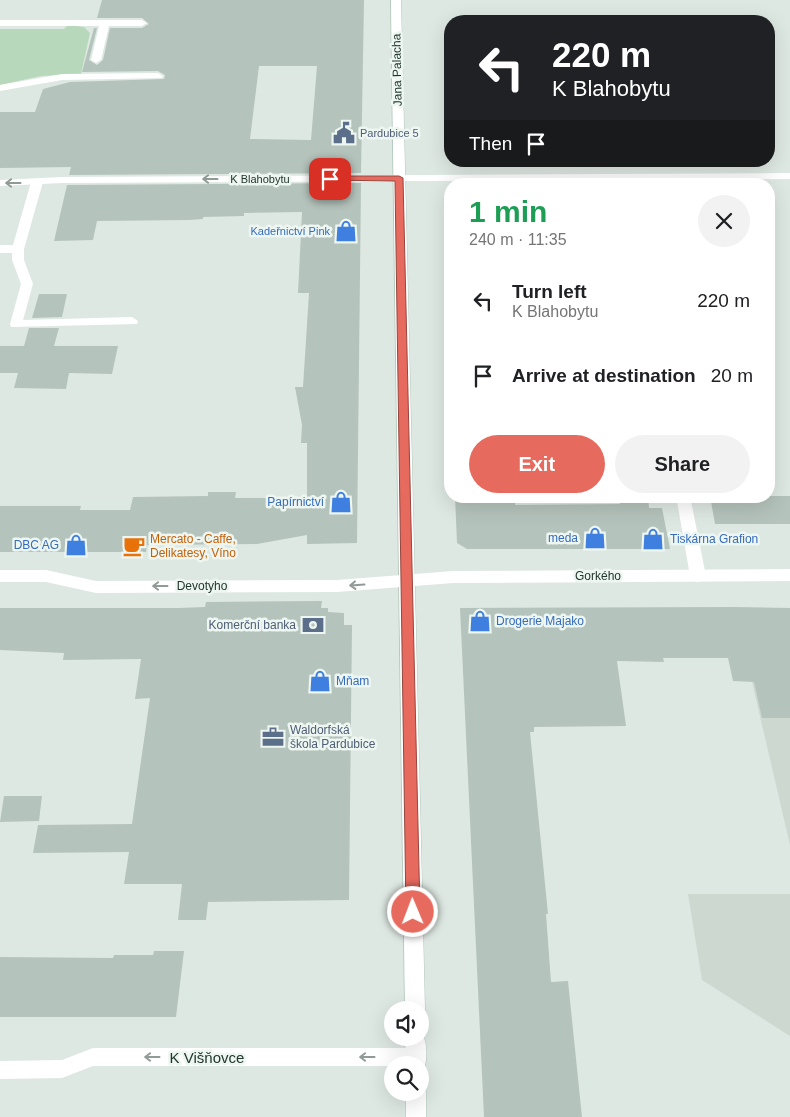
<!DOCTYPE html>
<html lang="en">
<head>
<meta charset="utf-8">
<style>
  body { margin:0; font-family:Helvetica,sans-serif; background:#f2f2f2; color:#202124; height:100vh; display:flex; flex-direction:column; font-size:19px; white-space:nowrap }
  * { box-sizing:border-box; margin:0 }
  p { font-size:16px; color:#757577 }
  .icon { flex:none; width:28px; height:28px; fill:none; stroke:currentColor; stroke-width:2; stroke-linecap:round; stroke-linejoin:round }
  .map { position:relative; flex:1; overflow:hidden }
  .drawer { position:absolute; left:444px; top:178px; width:331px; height:325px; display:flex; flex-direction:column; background:#fff; border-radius:20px; box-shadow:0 5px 20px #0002 }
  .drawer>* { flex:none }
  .top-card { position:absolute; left:444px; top:15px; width:331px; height:152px; border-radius:20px; box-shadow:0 5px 20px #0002; background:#202124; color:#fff; overflow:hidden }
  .tools { position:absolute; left:384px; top:1001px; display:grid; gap:10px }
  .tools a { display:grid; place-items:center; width:45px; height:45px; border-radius:50%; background:#fff; box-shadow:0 5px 20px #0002; font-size:25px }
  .pin { position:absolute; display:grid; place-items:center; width:42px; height:42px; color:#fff; margin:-21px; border-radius:10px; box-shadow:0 2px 8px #0006 }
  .me { position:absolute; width:55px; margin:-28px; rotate:359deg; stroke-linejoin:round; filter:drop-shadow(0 0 4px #0008) }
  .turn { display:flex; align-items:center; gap:18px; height:105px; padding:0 25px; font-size:22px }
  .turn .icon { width:65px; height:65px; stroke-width:2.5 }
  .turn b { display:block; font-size:35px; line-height:42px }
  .then { display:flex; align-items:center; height:48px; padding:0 25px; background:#0003; gap:10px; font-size:19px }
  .round { display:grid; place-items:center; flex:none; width:52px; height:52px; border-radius:26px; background:#f2f2f2 }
  .head { display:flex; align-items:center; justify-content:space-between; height:85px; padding:0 25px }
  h1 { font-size:30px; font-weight:800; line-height:38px; color:#1e9e55 }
  .action { display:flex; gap:10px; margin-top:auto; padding:10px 25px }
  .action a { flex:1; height:58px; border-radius:30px; background:#e76a5e; color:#fff; font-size:20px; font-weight:800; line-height:58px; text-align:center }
  .action a+a { background:#f2f2f2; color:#202124 }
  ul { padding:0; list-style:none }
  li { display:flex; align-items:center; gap:15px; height:75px; padding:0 25px }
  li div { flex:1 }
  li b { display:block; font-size:19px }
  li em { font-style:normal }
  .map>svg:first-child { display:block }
  .built { fill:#cdd8d1 }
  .green { fill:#b8d8bc }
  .building { fill:#b4c3bb; fill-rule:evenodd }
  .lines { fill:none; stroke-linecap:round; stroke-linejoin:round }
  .secondary-casing { stroke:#b2c7bc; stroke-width:1 }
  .service { fill:#fff; fill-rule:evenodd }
  .minor { fill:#fff; fill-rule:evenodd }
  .secondary { fill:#fff; fill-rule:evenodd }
  .oneway { stroke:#909b96 }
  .route { fill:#e76a5e; stroke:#96453d }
  .labels { text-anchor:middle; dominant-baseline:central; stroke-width:5; stroke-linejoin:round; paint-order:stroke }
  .far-service-label { font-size:11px; fill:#4e5e75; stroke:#eef6f1; text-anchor:start }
  .far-street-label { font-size:11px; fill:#21372d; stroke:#eef6f1 }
  .far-shop-label { font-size:11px; fill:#366cbe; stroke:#eef6f1; text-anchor:end }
  .street-label { font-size:12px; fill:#21372d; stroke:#eef6f1 }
  .shop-label { font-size:12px; fill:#366cbe; stroke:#eef6f1; text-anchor:end }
  .food-label { font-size:12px; fill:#c56008; stroke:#eef6f1; text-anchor:start }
  .service-label { font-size:12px; fill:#4e5e75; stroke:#eef6f1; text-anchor:end }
  .near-street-label { font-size:15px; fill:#21372d; stroke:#eef6f1 }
</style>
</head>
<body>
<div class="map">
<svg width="790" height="1117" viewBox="0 0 790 1117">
  <rect width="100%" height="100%" fill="#dee8e2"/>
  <!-- built -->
  <g class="built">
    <path d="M736,608h54v237l-41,-176z"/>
    <path d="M688,894h102v142l-88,-56z"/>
  </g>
  <!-- green -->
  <path class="green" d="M68,25l16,2 6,6 -9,41 -40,2 -41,9v-56h64z"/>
  <!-- building -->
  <g class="building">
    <path d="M102,0h262l-3,173 -292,2 2,-8 -71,1v-56h35l8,-23 27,-7 94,-3 1,-4 -7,-4 -76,1 12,-44h3l-8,32 8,5 6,-5 7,-32h32l7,-4 -7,-6h-45zM259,66h58l-6,74 -61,-1z"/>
    <path d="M361,183l-4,360 -50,1v-9l-50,9 -110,1 -1,7h-146v-46h81l-1,4h50l3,-13 75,-1v-4h28l-1,6h72v-55h-6l1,-18 -7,-38h8l6,-94h-11l4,-81 -58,1v3l-41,1v2l-14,1 -92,1 -4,19 -39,1 13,-56z"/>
    <path d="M39,294h28l-5,23 -30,1z"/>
    <path d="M29,328h30l-5,18h64l-6,28 -43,-1 -3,16 -52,-1 4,-15h-18v-27h24z"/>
    <path d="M455,496h61l-1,9 105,-1 -1,-8h29l1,12h13l8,41h-203l-10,-6z"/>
    <path d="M710,496h80v28h-75z"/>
    <path d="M322,601l-1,7h7v4l16,1v12h8l-3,275 -141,2 -2,18h-28l4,-36h-58l5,-32 -96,1 5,-28 94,-1 18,-126 -15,1 6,-40 -78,1 1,-7 -64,-3v-42h179l26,-1 1,-5z"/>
    <path d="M735,607l55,1v110h-28l-8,-36 -21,-1 -5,-23h-65l1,4 -47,-1 9,65 -92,1v5h-4l18,182h-2l5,68 17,-1 14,136h-98l-24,-509z"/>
    <path d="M4,796h38l-3,25 -39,1z"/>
    <path d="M154,951h30l-8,66h-176v-60l113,1 1,-3h39z"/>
  </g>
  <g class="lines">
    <!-- secondary casing -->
    <g class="secondary-casing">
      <g id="secondary">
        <path d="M391,0h10l24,1010 -5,7v-7h-15z"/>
        <path d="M420,1031c8,8 8,30 3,41l-3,1v-8h-14l-1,-27h15z"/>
        <path d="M420,1084l3,1 3,7v25h-20v-25h14z"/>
      </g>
    </g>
    <!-- service -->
    <g class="service">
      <path d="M0,20h142l5,3 -5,3h-33l-8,34 -5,3 -5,-3 8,-34h-99z"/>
      <path d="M158,73l5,3 -1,2 -100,2 -62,11v-6l62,-11z"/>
      <path d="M37,179l6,3 -19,67v11l9,24 -10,36 109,-3 6,4 -1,3 -126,3 -1,-3 11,-40 -9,-24v-7h-12v-8h13l18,-63z"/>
      <path d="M678,496h14l-1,5 15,75 -3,4 -5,2 -5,-2 -3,-4 -13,-75z"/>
    </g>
    <!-- minor -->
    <g class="minor">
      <path d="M790,173v6l-728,4 -62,3v-6l62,-3z"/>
      <path d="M790,569v12l-337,2 -116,9 -241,1 -50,-11h-46v-12h46l50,11 241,-1 116,-9z"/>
      <path d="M93,1048h323l7,2 3,7 -3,7 -4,1 -27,1h-299l-31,12 -62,1v-18l62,-1z"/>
    </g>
    <!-- secondary -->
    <use href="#secondary" class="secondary"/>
  </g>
  <!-- one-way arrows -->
  <defs><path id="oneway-shaft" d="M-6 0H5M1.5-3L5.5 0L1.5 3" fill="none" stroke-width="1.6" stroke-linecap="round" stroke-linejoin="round" transform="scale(1.25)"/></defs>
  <g class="oneway">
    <use href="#oneway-shaft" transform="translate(210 179) rotate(180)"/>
    <use href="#oneway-shaft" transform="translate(13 183) rotate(180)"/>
    <use href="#oneway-shaft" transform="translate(357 585) rotate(176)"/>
    <use href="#oneway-shaft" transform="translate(160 586) rotate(180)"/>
    <use href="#oneway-shaft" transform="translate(152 1057) rotate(180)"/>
    <use href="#oneway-shaft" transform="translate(367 1057) rotate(-180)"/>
  </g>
  <!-- route -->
  <path class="route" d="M330,176h69l4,2 17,734 -2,4 -5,2 -5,-2 -2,-4 -11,-731 -68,-1 -1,-1z"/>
  <!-- icons -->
  <defs>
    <g id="civic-bare" transform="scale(1.725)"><path d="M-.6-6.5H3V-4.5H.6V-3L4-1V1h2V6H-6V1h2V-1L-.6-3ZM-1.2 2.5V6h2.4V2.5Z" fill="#5c6f8a" stroke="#eef6f1" stroke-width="2.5" paint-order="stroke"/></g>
    <g id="shop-bare" transform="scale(1.725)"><path d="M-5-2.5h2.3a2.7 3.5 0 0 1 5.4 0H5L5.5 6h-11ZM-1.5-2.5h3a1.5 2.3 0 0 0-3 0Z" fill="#3f7fe0" stroke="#eef6f1" stroke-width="2.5" paint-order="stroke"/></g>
    <g id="cafe-bare" transform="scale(1.725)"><path d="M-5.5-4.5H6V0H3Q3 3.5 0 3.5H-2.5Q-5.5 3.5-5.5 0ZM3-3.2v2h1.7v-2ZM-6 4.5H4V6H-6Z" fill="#e8710a" stroke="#eef6f1" stroke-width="2.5" paint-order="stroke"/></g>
    <g id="bank-bare" transform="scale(1.725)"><path d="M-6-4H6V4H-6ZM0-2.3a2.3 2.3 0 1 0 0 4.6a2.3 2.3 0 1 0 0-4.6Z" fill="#5c6f8a" stroke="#eef6f1" stroke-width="2.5" paint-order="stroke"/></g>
    <g id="office-bare" transform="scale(1.725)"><path d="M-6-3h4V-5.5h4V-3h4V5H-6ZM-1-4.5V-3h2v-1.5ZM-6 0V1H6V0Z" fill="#5c6f8a" stroke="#eef6f1" stroke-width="2.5" paint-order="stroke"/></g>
  </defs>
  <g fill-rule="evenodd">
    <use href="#civic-bare" x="344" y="133"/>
    <use href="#shop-bare" x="346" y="231"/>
    <use href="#shop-bare" x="341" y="502"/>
    <use href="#shop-bare" x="595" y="538"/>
    <use href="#shop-bare" x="653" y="539"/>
    <use href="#shop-bare" x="76" y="545"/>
    <use href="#cafe-bare" x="134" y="546"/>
    <use href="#shop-bare" x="480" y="621"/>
    <use href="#bank-bare" x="313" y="625"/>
    <use href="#shop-bare" x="320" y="681"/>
    <use href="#office-bare" x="273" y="737"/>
  </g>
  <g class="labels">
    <!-- far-service labels -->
    <g class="far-service-label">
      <text x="360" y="133">Pardubice 5</text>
    </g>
    <!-- far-street labels -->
    <g class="far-street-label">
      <text x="260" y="179">K Blahobytu</text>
    </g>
    <!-- far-shop labels -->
    <g class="far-shop-label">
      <text x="330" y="231">Kadeřnictví Pink</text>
    </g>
    <!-- street labels -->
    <g class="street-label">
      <text transform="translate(397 70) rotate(-91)">Jana Palacha</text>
      <text x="598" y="576">Gorkého</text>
      <text x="202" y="586">Devotyho</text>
    </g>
    <!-- shop labels -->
    <g class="shop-label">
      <text x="324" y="502">Papírnictví</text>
      <text x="578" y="538">meda</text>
      <text x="670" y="539" text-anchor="start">Tiskárna Grafion</text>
      <text x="59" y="545">DBC AG</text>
      <text x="496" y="621" text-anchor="start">Drogerie Majako</text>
      <text x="336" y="681" text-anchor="start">Mňam</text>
    </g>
    <!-- food labels -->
    <g class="food-label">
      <text x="150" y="539">Mercato - Caffe,<tspan x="150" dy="14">Delikatesy, Víno</tspan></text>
    </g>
    <!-- service labels -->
    <g class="service-label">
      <text x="296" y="625">Komerční banka</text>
      <text x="290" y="730" text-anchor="start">Waldorfská<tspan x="290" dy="14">škola Pardubice</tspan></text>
    </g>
    <!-- near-street labels -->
    <g class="near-street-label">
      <text x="207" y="1057">K Višňovce</text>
    </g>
  </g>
</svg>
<div class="tools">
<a><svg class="icon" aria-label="sound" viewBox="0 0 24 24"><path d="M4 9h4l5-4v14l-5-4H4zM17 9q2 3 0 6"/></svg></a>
<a><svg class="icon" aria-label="search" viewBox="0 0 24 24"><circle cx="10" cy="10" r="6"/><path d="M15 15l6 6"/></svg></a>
</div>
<div class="pin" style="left:330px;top:179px;background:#d93025"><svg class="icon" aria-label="arrive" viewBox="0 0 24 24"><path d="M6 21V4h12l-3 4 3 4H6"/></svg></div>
<svg class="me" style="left:413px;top:912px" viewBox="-20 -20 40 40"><circle r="17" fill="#e76a5e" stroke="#fff" stroke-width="3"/><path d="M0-11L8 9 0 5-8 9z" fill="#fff"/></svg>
<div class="top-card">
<div class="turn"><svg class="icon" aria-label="left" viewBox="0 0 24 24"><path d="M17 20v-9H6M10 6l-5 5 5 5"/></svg><div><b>220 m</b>K Blahobytu</div></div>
<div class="then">Then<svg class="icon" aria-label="arrive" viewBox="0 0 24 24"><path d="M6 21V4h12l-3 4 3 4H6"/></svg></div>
</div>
<section class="drawer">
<div class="head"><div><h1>1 min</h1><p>240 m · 11:35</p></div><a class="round"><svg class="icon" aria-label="close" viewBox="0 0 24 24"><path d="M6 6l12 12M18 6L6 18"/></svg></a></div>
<ul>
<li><svg class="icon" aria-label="left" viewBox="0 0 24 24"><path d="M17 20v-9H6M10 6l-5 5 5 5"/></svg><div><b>Turn left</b><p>K Blahobytu</p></div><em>220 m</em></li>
<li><svg class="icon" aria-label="arrive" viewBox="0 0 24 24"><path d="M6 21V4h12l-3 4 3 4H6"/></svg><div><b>Arrive at destination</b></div><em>20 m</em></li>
</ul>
<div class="action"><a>Exit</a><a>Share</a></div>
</section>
</div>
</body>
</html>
